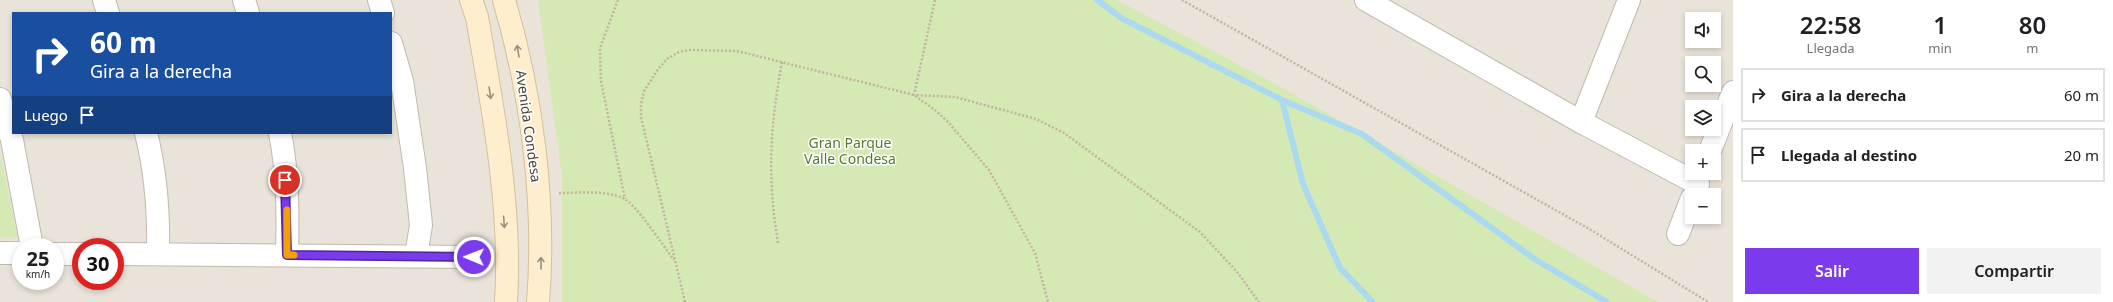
<!DOCTYPE html>
<html lang="es">
<head>
<meta charset="utf-8">
<style>
  body { margin:0; font-family:"Noto Sans",sans-serif; background:#f2f2f2; color:#202124; height:100vh; display:flex; flex-direction:column; font-size:15px; white-space:nowrap }
  * { box-sizing:border-box; margin:0 }
  p { font-size:13px; color:#757577 }
  .icon { flex:none; width:22px; height:22px; fill:none; stroke:currentColor; stroke-width:2; stroke-linecap:round; stroke-linejoin:round }
  .map { position:relative; flex:1; overflow:hidden }
  .panel { display:flex; flex-direction:column; background:#fff; width:380px }
  .panel>* { flex:none }
  .hud { position:absolute; left:12px; top:12px; width:380px; height:122px; border-radius:0px; box-shadow:0 2px 6px #0003; background:#1a4fa0; color:#fff; overflow:hidden }
  .fabs { position:absolute; left:1685px; top:12px; display:grid; gap:8px }
  .fabs a { display:grid; place-items:center; width:36px; height:36px; border-radius:0px; background:#fff; box-shadow:0 2px 6px #0003; font-size:20px }
  .speed { position:absolute; left:12px; top:238px; display:flex; gap:8px; font-size:20px; font-weight:700; text-align:center }
  .speed>* { display:grid; place-content:center; width:52px; height:52px; border-radius:50%; background:#fff; box-shadow:0 2px 6px #0003; line-height:1 }
  .speed small { font-size:10px; font-weight:400 }
  .speed .limit { border:6px solid #d22; background:#fff; color:#111 }
  .pin { position:absolute; display:grid; place-items:center; width:34px; height:34px; color:#fff; margin:-17px; border:2px solid #fff; border-radius:50%; box-shadow:0 1px 4px #0007 }
  .me { position:absolute; width:44px; margin:-22px; rotate:271deg; stroke-linejoin:round; filter:drop-shadow(0 0 3px #0008) }
  .turn { display:flex; align-items:center; gap:14px; height:84px; padding:0 12px; font-size:18px }
  .turn .icon { width:52px; height:52px; stroke-width:2.5 }
  .turn b { display:block; font-size:28px; line-height:34px }
  .then { display:flex; align-items:center; height:38px; padding:0 12px; background:#0003; gap:8px; font-size:15px }
  .eta { display:flex; justify-content:space-evenly; align-items:center; height:68px; text-align:center }
  .eta b { font-size:24px; font-weight:600; line-height:28px }
  .action { display:flex; gap:8px; margin-top:auto; padding:8px 12px }
  .action a { flex:1; height:46px; border-radius:0px; background:#7c3aed; color:#fff; font-size:16px; font-weight:600; line-height:46px; text-align:center }
  .action a+a { background:#f2f2f2; color:#202124 }
  ul { padding:0; list-style:none }
  li { display:flex; align-items:center; gap:12px; height:54px; margin:0 8px 6px; padding:0 4px; border:2px solid #e0e0e0; border-radius:0px }
  li div { flex:1 }
  li b { display:block; font-size:15px }
  li em { font-style:normal }
  main { display:flex; flex:1; min-height:0 }
  .map>svg:first-child { display:block }
  .residential { fill:#e9e3da; fill-rule:evenodd }
  .green { fill:#d5e9b5 }
  .lines { fill:none; stroke-linecap:round; stroke-linejoin:round }
  .stream { stroke:#aad9f0; stroke-width:6 }
  .street-casing { stroke:#c1b9ae; stroke-width:24 }
  .secondary-casing { stroke:#d4c19c; stroke-width:24 }
  .path { stroke:#c3b49f; stroke-width:2.5; stroke-dasharray:2 2; stroke-linecap:butt }
  .street { stroke:#fff; stroke-width:22 }
  .secondary { stroke:#feeecd; stroke-width:22 }
  .oneway { stroke:#9b8f7c }
  .route-casing { stroke:#51269a; stroke-width:10 }
  .route { stroke:#7c3aed; stroke-width:7 }
  .slow { stroke:#f59e0b; stroke-width:7 }
  .labels { text-anchor:middle; dominant-baseline:central; stroke-width:3; stroke-linejoin:round; paint-order:stroke }
  .street-label { font-size:14px; fill:#4a4239; stroke:#fff }
  .park-label { font-size:14px; fill:#507c2c; stroke:#fff }
</style>
</head>
<body>
<main>
<div class="map">
<svg width="1733" height="302" viewBox="0 0 1733 302">
  <rect width="100%" height="100%" fill="#f5f2eb"/>
  <!-- residential -->
  <path class="residential" d="M0,0h1733v302h-1733zM13,13h378v120h-378zM1692,19h22v22h-22zM1692,63h22v22h-22zM1692,107h22v22h-22zM1692,151h22v22h-22zM1692,195h22v22h-22zM21,247h34v34h-34zM81,247h34v34h-34z"/>
  <!-- green -->
  <g class="green">
    <path d="M538,0h579l153,81 388,221h-1096v-125z"/>
    <path d="M0,153l18,85 -18,-1z"/>
  </g>
  <g class="lines">
    <!-- stream -->
    <g class="stream">
      <path d="M1097,0l26,19 159,81 21,84 37,84 33,34"/>
      <path d="M1282,100l80,34 174,126 71,42"/>
    </g>
    <!-- street casing -->
    <g class="street-casing">
      <g id="street">
        <path d="M104,0l4,13"/>
        <path d="M244,0l4,13"/>
        <path d="M379,0l4,13"/>
        <path d="M1366,0l215,122 117,62"/>
        <path d="M391,43l11,38 13,87 6,57 -5,31"/>
        <path d="M0,99l12,41 20,107"/>
        <path d="M1581,122l48,-122"/>
        <path d="M146,133c10,40 13,80 12,121"/>
        <path d="M280,133c8,40 8,82 7,122"/>
        <path d="M1710,151l23,-59"/>
        <path d="M1678,234l14,-36"/>
        <path d="M0,253h21"/>
        <path d="M55,254h26"/>
        <path d="M115,254l359,3"/>
      </g>
    </g>
    <!-- secondary casing -->
    <g class="secondary-casing">
      <g id="secondary">
        <path d="M471,0l6,17c16,92 35,191 29,285"/>
        <path d="M504,0c28,95 42,203 34,302"/>
      </g>
    </g>
    <!-- path -->
    <g class="path">
      <path d="M618,0l-18,48 1,33 24,118"/>
      <path d="M935,0l-21,95 41,2 81,22 28,14 136,99 38,41 21,29"/>
      <path d="M1182,0l409,230 117,72"/>
      <path d="M559,193c21,0 45,-3 64,5 13,6 41,49 51,62"/>
      <path d="M778,243c-11,-66 -8,-116 4,-181"/>
      <path d="M685,302l-44,-185v-13l3,-13 15,-23 8,-9 12,-7 10,-2 48,1 177,44 21,15 13,12 41,48 46,83 13,49"/>
    </g>
    <!-- street -->
    <use href="#street" class="street"/>
    <!-- secondary -->
    <use href="#secondary" class="secondary"/>
  </g>
  <!-- one-way arrows -->
  <defs><path id="oneway-shaft" d="M-6 0H5M1.5-3L5.5 0L1.5 3" fill="none" stroke-width="1.6" stroke-linecap="round" stroke-linejoin="round"/></defs>
  <g class="oneway">
    <use href="#oneway-shaft" transform="translate(518 51) rotate(-100)"/>
    <use href="#oneway-shaft" transform="translate(490 93) rotate(81)"/>
    <use href="#oneway-shaft" transform="translate(504 222) rotate(86)"/>
    <use href="#oneway-shaft" transform="translate(541 263) rotate(-91)"/>
  </g>
  <g class="lines">
    <!-- route casing -->
    <g class="route-casing">
      <path id="route" d="M285,180l2,75 187,2"/>
    </g>
    <!-- route -->
    <use href="#route" class="route"/>
    <!-- slow -->
    <path class="slow" d="M287,210v45h7"/>
  </g>
  <g class="labels">
    <!-- street labels -->
    <g class="street-label">
      <text transform="translate(529 126) rotate(82)">Avenida Condesa</text>
    </g>
    <!-- park labels -->
    <g class="park-label">
      <text x="850" y="142">Gran Parque<tspan x="850" dy="16">Valle Condesa</tspan></text>
    </g>
  </g>
</svg>
<div class="fabs">
<a><svg class="icon" aria-label="sound" viewBox="0 0 24 24"><path d="M4 9h4l5-4v14l-5-4H4zM17 9q2 3 0 6"/></svg></a>
<a><svg class="icon" aria-label="search" viewBox="0 0 24 24"><circle cx="10" cy="10" r="6"/><path d="M15 15l6 6"/></svg></a>
<a><svg class="icon" aria-label="layers" viewBox="0 0 24 24"><path d="M12 4l9 5-9 5-9-5zM3 14l9 5 9-5"/></svg></a>
<a>+</a>
<a>−</a>
</div>
<div class="speed"><div>25<small>km/h</small></div><div class="limit">30</div></div>
<div class="pin" style="left:285px;top:180px;background:#d93025"><svg class="icon" aria-label="arrive" viewBox="0 0 24 24"><path d="M6 21V4h12l-3 4 3 4H6"/></svg></div>
<svg class="me" style="left:474px;top:257px" viewBox="-20 -20 40 40"><circle r="17" fill="#7c3aed" stroke="#fff" stroke-width="3"/><path d="M0-11L8 9 0 5-8 9z" fill="#fff"/></svg>
<div class="hud">
<div class="turn"><svg class="icon" aria-label="right" viewBox="0 0 24 24"><path d="M7 20v-9h11M14 6l5 5-5 5"/></svg><div><b>60 m</b>Gira a la derecha</div></div>
<div class="then">Luego<svg class="icon" aria-label="arrive" viewBox="0 0 24 24"><path d="M6 21V4h12l-3 4 3 4H6"/></svg></div>
</div>
</div>
<section class="panel">
<div class="eta">
<div><b>22:58</b><p>Llegada</p></div>
<div><b>1</b><p>min</p></div>
<div><b>80</b><p>m</p></div>
</div>
<ul>
<li><svg class="icon" aria-label="right" viewBox="0 0 24 24"><path d="M7 20v-9h11M14 6l5 5-5 5"/></svg><div><b>Gira a la derecha</b></div><em>60 m</em></li>
<li><svg class="icon" aria-label="arrive" viewBox="0 0 24 24"><path d="M6 21V4h12l-3 4 3 4H6"/></svg><div><b>Llegada al destino</b></div><em>20 m</em></li>
</ul>
<div class="action"><a>Salir</a><a>Compartir</a></div>
</section>
</main>
</body>
</html>
